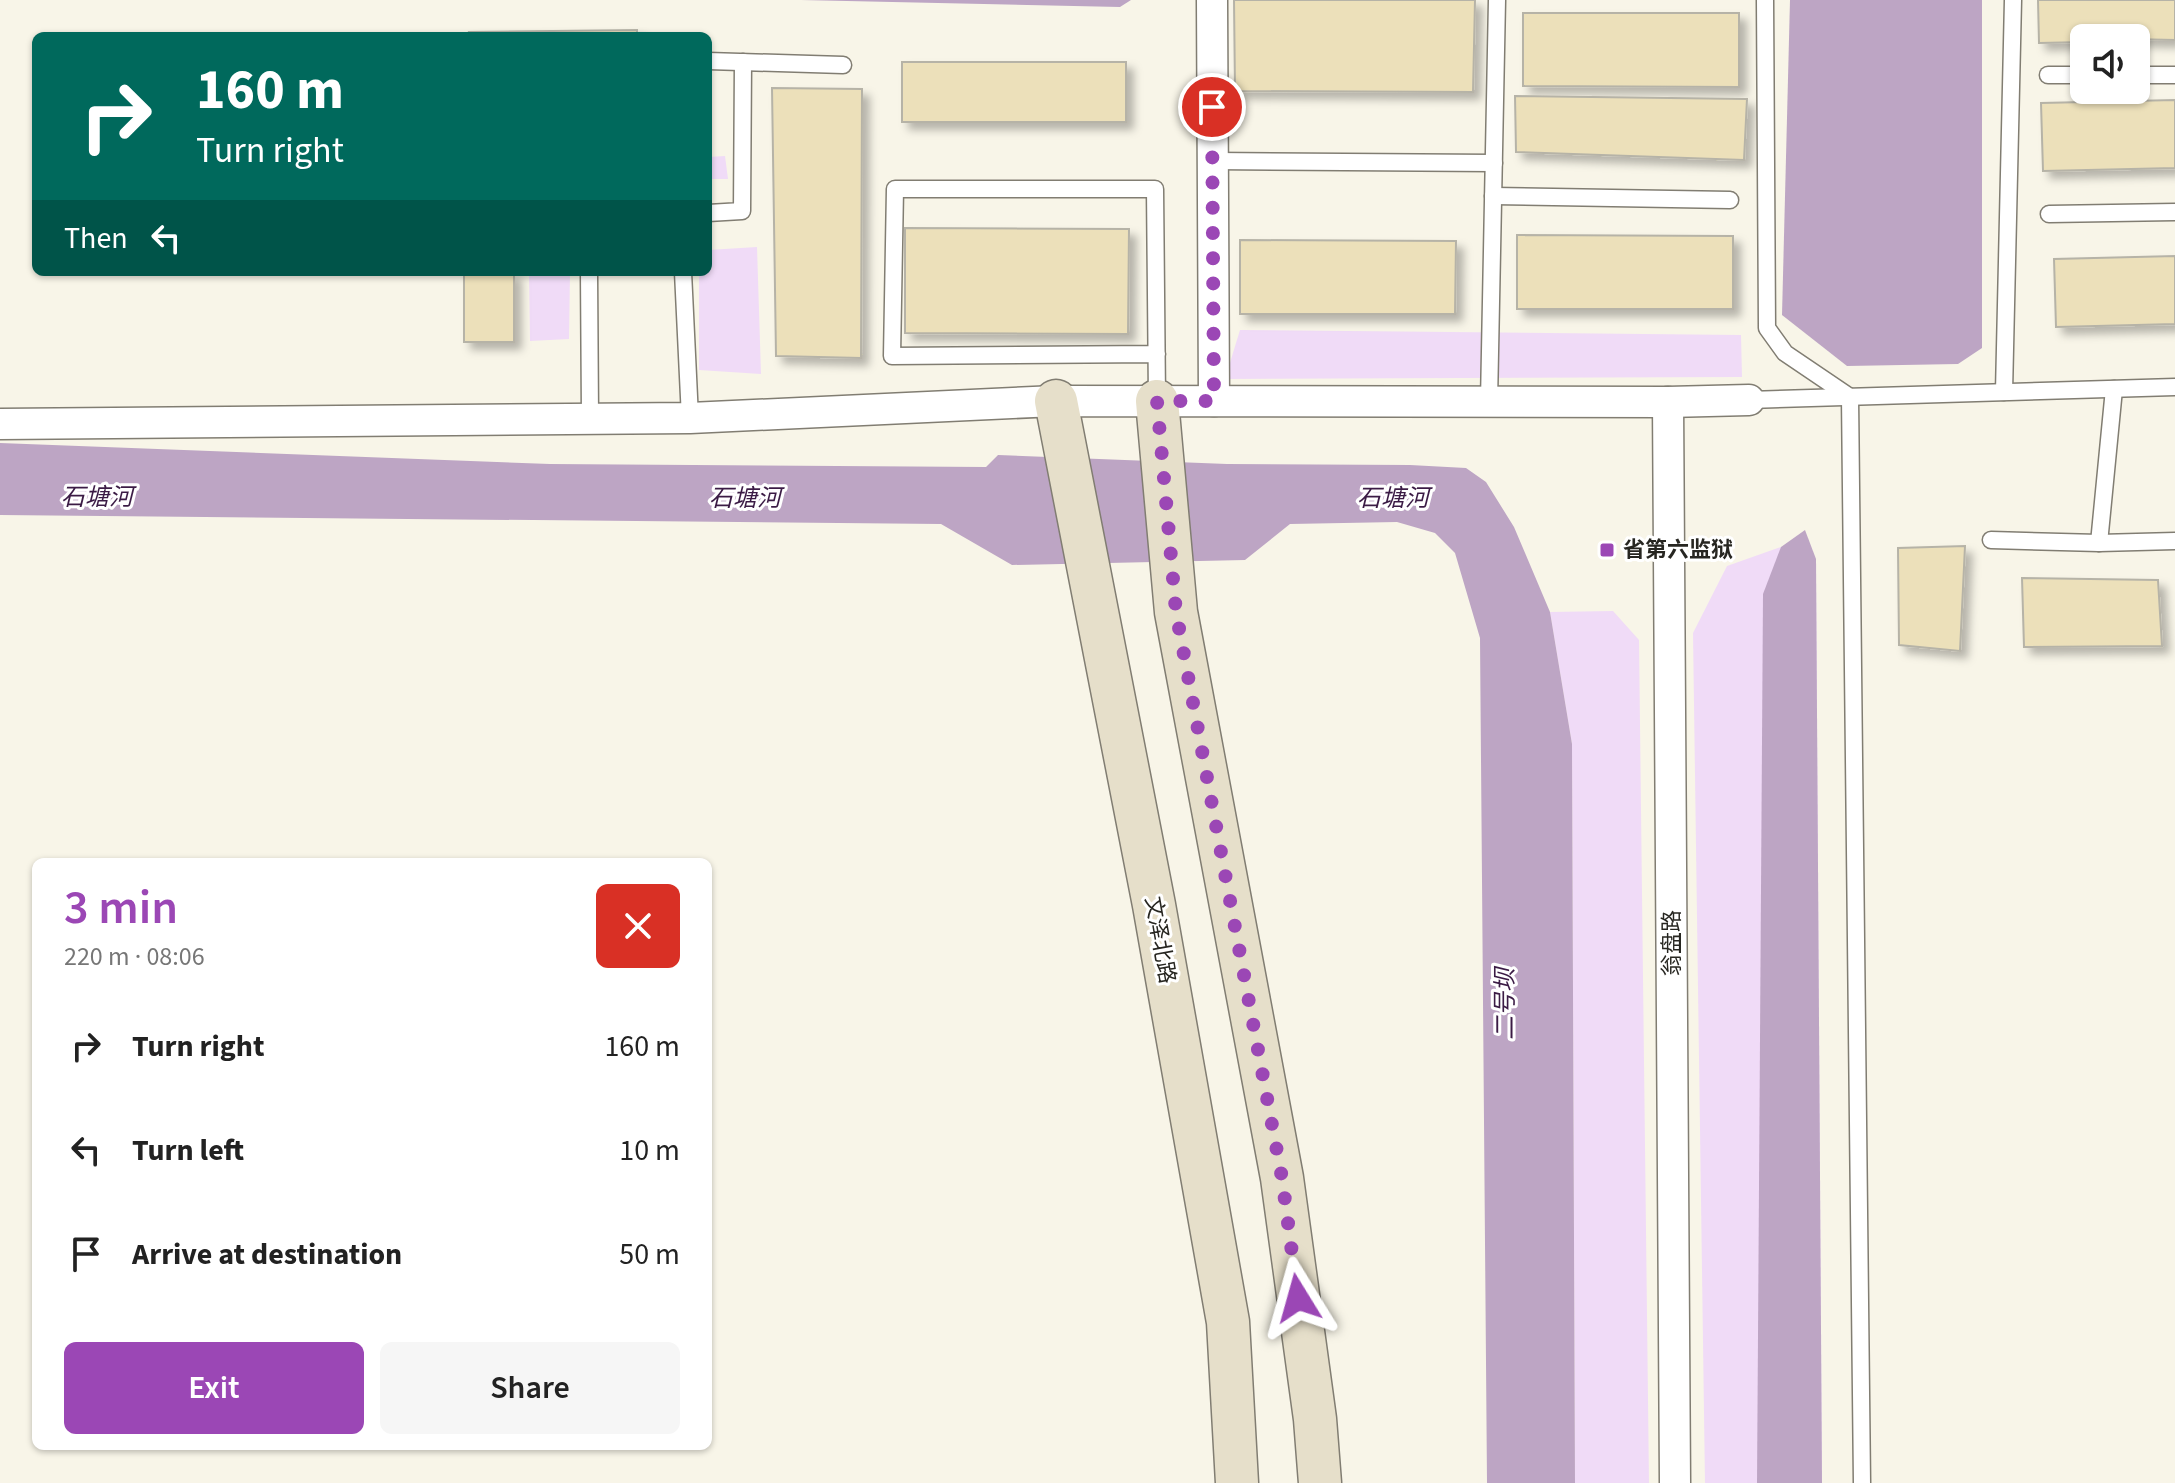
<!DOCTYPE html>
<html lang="en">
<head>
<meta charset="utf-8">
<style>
  body { margin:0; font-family:"Source Sans 3","Noto Sans SC",sans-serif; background:#f6f6f6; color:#222; height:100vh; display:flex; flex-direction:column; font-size:30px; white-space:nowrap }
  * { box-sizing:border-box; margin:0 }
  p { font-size:26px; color:#767676 }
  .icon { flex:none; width:44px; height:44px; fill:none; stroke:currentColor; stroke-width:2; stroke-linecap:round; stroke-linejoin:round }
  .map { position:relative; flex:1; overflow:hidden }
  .side { position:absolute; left:32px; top:858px; width:680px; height:592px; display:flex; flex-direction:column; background:#fff; border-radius:12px; box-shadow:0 2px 6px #0004 }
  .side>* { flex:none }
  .hud { position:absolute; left:32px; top:32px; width:680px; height:244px; border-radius:12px; box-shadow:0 2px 6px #0004; background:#00695c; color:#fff; overflow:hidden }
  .buttons { position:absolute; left:2070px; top:24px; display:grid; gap:16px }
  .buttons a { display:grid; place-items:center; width:80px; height:80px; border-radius:12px; background:#fff; box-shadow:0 2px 6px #0004; font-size:40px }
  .pin { position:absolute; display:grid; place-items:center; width:68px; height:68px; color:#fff; margin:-34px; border:4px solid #fff; border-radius:50%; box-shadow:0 2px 8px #0007 }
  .me { position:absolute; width:88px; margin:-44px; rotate:352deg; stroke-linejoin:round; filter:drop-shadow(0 0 6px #0008) }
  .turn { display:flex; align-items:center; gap:28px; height:168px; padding:0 32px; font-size:36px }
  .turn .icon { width:104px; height:104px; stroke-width:2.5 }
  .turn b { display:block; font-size:56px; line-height:68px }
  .then { display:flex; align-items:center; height:76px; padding:0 32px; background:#0003; gap:16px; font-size:30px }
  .round { display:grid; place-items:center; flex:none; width:84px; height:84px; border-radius:12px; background:#f6f6f6 }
  .headline { display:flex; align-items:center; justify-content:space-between; height:136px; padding:0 32px }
  h1 { font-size:48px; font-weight:600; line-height:60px; color:#9b47b5 }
  .cta { display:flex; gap:16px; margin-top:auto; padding:16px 32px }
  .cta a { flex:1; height:92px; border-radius:12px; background:#9b47b5; color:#fff; font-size:32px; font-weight:600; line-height:92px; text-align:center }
  .cta a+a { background:#f6f6f6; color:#222 }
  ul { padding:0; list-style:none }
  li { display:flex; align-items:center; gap:24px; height:104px; padding:0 32px }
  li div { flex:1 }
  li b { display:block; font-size:30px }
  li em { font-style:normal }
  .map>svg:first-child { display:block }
  .green { fill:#f0dbf7 }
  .water { fill:#bda5c4 }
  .building { fill:#ece0ba; stroke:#b6b3a7; stroke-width:2; filter:url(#shadow) }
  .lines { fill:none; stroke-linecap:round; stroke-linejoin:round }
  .lane-casing { stroke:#817d72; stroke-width:19 }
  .street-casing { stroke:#817d72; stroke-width:33 }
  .secondary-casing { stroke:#817d72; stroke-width:45 }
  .lane { stroke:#fff; stroke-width:16 }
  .street { stroke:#fff; stroke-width:30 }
  .secondary { stroke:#e6dfca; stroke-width:42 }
  .route { stroke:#9b47b5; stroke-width:14; stroke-dasharray:0 25.2 }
  .poi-dot { fill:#9b47b5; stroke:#fff; stroke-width:3 }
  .labels { text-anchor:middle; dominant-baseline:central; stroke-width:6; stroke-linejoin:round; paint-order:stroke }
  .poi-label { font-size:22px; font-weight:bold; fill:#272621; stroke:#fff; text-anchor:start }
  .street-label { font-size:22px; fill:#272621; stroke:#fff }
  .water-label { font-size:24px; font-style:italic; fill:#3b1b45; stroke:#fff }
</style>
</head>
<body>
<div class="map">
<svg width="2175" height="1483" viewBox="0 0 2175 1483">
  <defs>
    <filter id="shadow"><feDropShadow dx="7" dy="7" stdDeviation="4" flood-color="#0004"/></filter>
  </defs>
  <rect width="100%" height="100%" fill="#f8f5e8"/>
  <!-- green -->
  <g class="green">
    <path d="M725,156l3,23h-20v-22z"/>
    <path d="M757,247l4,127 -62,-4v-98h9v-22z"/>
    <path d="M529,272h41l-1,67 -39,2z"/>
    <path d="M1240,330l501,5 1,42 -517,2z"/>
    <path d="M1781,547l35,12 6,924h-117l-12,-850 34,-67z"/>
    <path d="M1613,611l26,29 10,843h-74l-3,-739 -22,-132z"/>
  </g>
  <!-- water -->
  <g class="water">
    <path d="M801,0h330l-11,7z"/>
    <path d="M1790,0h192v348l-24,16 -111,2 -65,-51z"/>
    <path d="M0,443l550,21 436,3 12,-12 229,9 183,1 56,3 20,14 28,45 36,85 22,132 3,739h-88l-7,-845 -25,-85 -20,-20 -38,-11 -107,2 -45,36 -233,5 -71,-41 -941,-9z"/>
    <path d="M1805,530l11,29 6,924h-65l6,-889 18,-47z"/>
  </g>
  <!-- building -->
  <g class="building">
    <path d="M1234,0h241l-2,92 -238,-1z"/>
    <path d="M2038,0h137v40l-91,-2v4l-45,1z"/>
    <path d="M1523,13h216v74l-216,-1z"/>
    <path d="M637,30v6h-167l-1,-4z"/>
    <rect x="902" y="62" width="224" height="60"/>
    <path d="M772,88l90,1 -1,269 -85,-2z"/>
    <path d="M1515,96l232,3 -3,61 -228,-8z"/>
    <path d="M2175,100v68l-132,3 -2,-68z"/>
    <path d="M905,228l224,1 -1,105 -223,-1z"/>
    <path d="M1517,235l216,1v73h-216z"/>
    <path d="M1240,240l216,1 -1,73h-215z"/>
    <path d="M2175,256v68l-119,3 -2,-68z"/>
    <rect x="464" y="272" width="50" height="70"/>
    <path d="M1965,546l-5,105 -61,-6 -1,-97z"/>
    <path d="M2022,578l136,2 4,66 -138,1z"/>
  </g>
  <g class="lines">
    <!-- lane casing -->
    <g class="lane-casing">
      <g id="lane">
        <path d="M1765,0l2,328 18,25 65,44 12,1086"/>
        <path d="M708,61l135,4"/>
        <path d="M2048,75h36"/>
        <path d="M2136,75h39"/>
        <path d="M1213,161l281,2"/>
        <path d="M1493,196l237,4"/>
        <path d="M708,213l34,-2 1,-149"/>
        <path d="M2049,214l126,-2"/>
        <path d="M589,272l1,145"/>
        <path d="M683,272l7,146"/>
        <path d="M1157,354l-265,2 3,-167h260l2,210"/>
        <path d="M2004,392l9,-392"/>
        <path d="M1749,400l426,-13"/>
        <path d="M1489,402l8,-402"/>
        <path d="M1991,540l108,3 76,-2"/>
        <path d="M2099,543l15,-154"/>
      </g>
    </g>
    <!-- street casing -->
    <g class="street-casing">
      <g id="street">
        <path d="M1212,0l2,401"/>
        <path d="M1668,402l7,1081"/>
        <path d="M0,424l690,-6 366,-17 612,1 81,-2"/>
      </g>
    </g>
    <!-- secondary casing -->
    <g class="secondary-casing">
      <g id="secondary">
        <path d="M1056,401l98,504 74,417 9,161"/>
        <path d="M1157,401l19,211 106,566 33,241 5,64"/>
      </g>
    </g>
    <!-- lane -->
    <use href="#lane" class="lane"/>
    <!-- street -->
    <use href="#street" class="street"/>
    <!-- secondary -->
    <use href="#secondary" class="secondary"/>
  </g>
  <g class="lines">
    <!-- route -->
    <path class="route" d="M1212,107l2,294h-57l19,211 106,566 16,120"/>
  </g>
  <!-- markers -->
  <rect class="poi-dot" x="1599" y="542" width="16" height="16" rx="4"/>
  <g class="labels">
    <!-- poi labels -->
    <g class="poi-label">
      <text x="1623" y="550">省第六监狱</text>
    </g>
    <!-- street labels -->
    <g class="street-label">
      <text transform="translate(1160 940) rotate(80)">文泽北路</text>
      <text transform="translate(1672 943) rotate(-90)">翁盘路</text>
    </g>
    <!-- water labels -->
    <g class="water-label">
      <text x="97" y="497">石塘河</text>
      <text x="745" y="498">石塘河</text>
      <text x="1393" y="498">石塘河</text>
      <text transform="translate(1505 1004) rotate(-90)">二号坝</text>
    </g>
  </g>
</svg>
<div class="buttons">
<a><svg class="icon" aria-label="sound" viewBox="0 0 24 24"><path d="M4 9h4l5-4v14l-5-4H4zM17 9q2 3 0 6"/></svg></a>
</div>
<div class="pin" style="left:1212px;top:107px;background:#d93025"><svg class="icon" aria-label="arrive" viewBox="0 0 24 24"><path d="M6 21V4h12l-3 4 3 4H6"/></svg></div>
<svg class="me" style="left:1298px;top:1298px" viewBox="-20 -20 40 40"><path d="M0-17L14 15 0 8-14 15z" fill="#9b47b5" stroke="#fff" stroke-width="4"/></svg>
<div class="hud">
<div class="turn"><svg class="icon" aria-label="right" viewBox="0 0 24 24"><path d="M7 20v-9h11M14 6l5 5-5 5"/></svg><div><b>160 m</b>Turn right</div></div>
<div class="then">Then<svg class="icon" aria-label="left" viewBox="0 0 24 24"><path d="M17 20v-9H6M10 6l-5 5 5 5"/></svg></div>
</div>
<section class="side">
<div class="headline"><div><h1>3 min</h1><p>220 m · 08:06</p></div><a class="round" style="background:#d93025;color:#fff"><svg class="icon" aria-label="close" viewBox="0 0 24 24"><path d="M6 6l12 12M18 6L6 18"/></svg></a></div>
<ul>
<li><svg class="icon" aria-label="right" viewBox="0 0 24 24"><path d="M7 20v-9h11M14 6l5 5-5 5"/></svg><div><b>Turn right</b></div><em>160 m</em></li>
<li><svg class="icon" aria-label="left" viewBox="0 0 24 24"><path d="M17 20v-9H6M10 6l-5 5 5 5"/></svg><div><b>Turn left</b></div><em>10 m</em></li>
<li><svg class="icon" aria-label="arrive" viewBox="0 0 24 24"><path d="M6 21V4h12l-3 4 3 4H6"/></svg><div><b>Arrive at destination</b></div><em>50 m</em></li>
</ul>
<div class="cta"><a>Exit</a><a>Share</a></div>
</section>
</div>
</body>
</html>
